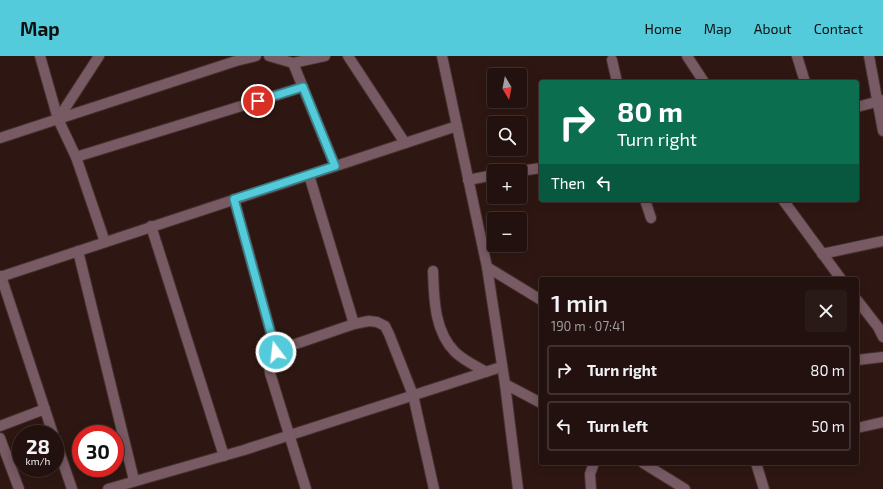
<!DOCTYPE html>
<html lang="en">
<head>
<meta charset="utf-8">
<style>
  body { margin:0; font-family:"Exo 2",sans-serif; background:#2a1a17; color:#f1f3f6; height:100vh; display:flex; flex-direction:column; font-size:15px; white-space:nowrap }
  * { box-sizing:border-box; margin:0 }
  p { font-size:13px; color:#a29d9e }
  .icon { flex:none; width:22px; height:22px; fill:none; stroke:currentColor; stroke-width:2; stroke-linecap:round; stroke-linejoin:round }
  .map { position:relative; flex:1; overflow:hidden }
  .side { position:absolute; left:539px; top:221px; width:320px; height:188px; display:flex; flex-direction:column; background:#22110e; border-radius:4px; box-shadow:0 2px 10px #0003,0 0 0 1px #3f312e }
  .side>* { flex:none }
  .banner { position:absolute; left:539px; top:24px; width:320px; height:122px; border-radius:4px; box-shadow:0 2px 10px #0003,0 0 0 1px #3f312e; background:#0b6e4f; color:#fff; overflow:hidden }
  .needle { width:26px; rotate:170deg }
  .fabs { position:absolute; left:487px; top:12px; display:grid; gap:8px }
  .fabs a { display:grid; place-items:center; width:40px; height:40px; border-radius:4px; background:#22110e; box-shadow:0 2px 10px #0003,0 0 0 1px #3f312e; font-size:20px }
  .speed { position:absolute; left:12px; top:369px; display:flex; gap:8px; font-size:20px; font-weight:700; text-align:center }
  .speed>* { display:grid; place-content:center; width:52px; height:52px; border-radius:50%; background:#22110e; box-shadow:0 2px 10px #0003,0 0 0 1px #3f312e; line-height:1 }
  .speed small { font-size:10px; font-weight:400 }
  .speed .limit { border:6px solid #d22; background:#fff; color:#111 }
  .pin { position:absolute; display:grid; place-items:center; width:34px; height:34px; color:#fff; margin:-17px; border:2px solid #fff; border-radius:50%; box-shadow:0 1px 4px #0007 }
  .me { position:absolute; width:44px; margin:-22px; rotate:345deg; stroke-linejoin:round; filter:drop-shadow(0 0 3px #0008) }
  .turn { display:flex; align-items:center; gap:14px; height:84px; padding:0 12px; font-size:18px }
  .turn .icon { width:52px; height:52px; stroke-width:2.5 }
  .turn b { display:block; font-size:28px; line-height:34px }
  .then { display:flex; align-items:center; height:38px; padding:0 12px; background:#0003; gap:8px; font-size:15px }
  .round { display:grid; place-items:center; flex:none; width:42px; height:42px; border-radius:4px; background:#2a1a17 }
  .head { display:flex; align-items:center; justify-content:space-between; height:68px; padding:0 12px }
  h1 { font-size:24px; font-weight:600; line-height:30px }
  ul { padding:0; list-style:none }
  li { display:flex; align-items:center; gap:12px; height:50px; margin:0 8px 6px; padding:0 4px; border:2px solid #3f312e; border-radius:4px }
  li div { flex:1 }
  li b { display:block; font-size:15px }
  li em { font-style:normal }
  header { display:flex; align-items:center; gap:24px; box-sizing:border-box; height:56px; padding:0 20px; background:#53cbda; color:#111 }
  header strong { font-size:19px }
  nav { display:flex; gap:22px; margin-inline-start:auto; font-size:14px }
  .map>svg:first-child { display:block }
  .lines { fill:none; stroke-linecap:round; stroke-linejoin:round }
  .minor-casing { stroke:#47312c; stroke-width:12 }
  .minor { stroke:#775a63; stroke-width:10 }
  .route-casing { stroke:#36848e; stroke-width:10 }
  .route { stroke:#53cbda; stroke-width:7 }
</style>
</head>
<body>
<header>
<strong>Map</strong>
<nav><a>Home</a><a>Map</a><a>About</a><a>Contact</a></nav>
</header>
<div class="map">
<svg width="883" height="433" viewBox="0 0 883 433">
  <rect width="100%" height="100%" fill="#2e1712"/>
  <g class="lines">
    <!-- minor casing -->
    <g class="minor-casing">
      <g id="minor">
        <path d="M40,0l18,63 18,38"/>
        <path d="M269,0l24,7 32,-7"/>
        <path d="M348,0l57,87"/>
        <path d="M442,0l45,211 18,117 13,105"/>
        <path d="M687,0l17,26"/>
        <path d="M797,0l8,26"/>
        <path d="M869,0l14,75"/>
        <path d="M612,4l5,22"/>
        <path d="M293,7l42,103"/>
        <path d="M857,51l26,-7"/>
        <path d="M58,63l178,-58 20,-5"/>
        <path d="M0,82l58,-19 41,-63"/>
        <path d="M520,115l21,-3"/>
        <path d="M309,119l45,149"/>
        <path d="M468,124l26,-5"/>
        <path d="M234,143l42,153"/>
        <path d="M645,144l6,18"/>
        <path d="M783,144l58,79"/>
        <path d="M151,170l73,230"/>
        <path d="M105,186l-29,-85 227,-70"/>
        <path d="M78,195l56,229"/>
        <path d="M822,198l61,-13"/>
        <path d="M487,211l54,33"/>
        <path d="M433,215c1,27 1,60 22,81 8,8 21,14 31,20"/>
        <path d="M1,220l52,158"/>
        <path d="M0,221l457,-151"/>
        <path d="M857,244l21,27 5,10"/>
        <path d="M857,304l26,-3"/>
        <path d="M505,328l36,19"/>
        <path d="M0,370l45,-17"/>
        <path d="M857,372l26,-6"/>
        <path d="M0,382l19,51"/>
        <path d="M55,383l17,50"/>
        <path d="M643,407l42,26"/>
        <path d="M756,407l8,26"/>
        <path d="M108,433l136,-39 257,-83"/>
        <path d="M306,433l-36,-116c-2,-10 1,-19 11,-24l73,-25 15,-3 8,1 8,4 4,8 24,61 21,94"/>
        <path d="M591,433l-1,-15 4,-11"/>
      </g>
    </g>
    <!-- minor -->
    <use href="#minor" class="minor"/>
  </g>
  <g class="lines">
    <!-- route casing -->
    <g class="route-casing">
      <path id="route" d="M258,45l45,-14 32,79 -101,33 42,153"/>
    </g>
    <!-- route -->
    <use href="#route" class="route"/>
  </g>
</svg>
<div class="fabs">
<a><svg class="needle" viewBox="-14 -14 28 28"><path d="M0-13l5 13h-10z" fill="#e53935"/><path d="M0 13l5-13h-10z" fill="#a29d9e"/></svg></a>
<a><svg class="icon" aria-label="search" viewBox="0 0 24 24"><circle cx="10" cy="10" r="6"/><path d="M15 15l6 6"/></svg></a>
<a>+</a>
<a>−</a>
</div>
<div class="speed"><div>28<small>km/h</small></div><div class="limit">30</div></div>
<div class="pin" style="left:258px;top:45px;background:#d93025"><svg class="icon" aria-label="arrive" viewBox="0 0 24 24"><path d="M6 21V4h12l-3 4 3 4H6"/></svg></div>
<svg class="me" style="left:276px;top:296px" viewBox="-20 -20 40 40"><circle r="17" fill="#53cbda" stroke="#fff" stroke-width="3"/><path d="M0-11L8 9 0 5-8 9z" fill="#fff"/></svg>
<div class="banner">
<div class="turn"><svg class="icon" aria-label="right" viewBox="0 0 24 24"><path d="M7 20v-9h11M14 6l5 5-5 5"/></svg><div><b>80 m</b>Turn right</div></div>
<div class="then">Then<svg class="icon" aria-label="left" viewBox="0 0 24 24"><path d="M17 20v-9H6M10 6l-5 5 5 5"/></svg></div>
</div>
<section class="side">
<div class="head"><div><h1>1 min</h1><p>190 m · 07:41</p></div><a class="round"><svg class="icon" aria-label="close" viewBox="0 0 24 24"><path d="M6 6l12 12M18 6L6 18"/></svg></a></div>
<ul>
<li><svg class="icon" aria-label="right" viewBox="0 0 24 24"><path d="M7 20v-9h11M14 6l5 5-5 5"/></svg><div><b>Turn right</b></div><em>80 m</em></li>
<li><svg class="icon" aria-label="left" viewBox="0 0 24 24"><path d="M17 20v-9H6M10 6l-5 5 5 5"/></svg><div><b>Turn left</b></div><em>50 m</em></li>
</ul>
</section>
</div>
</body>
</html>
